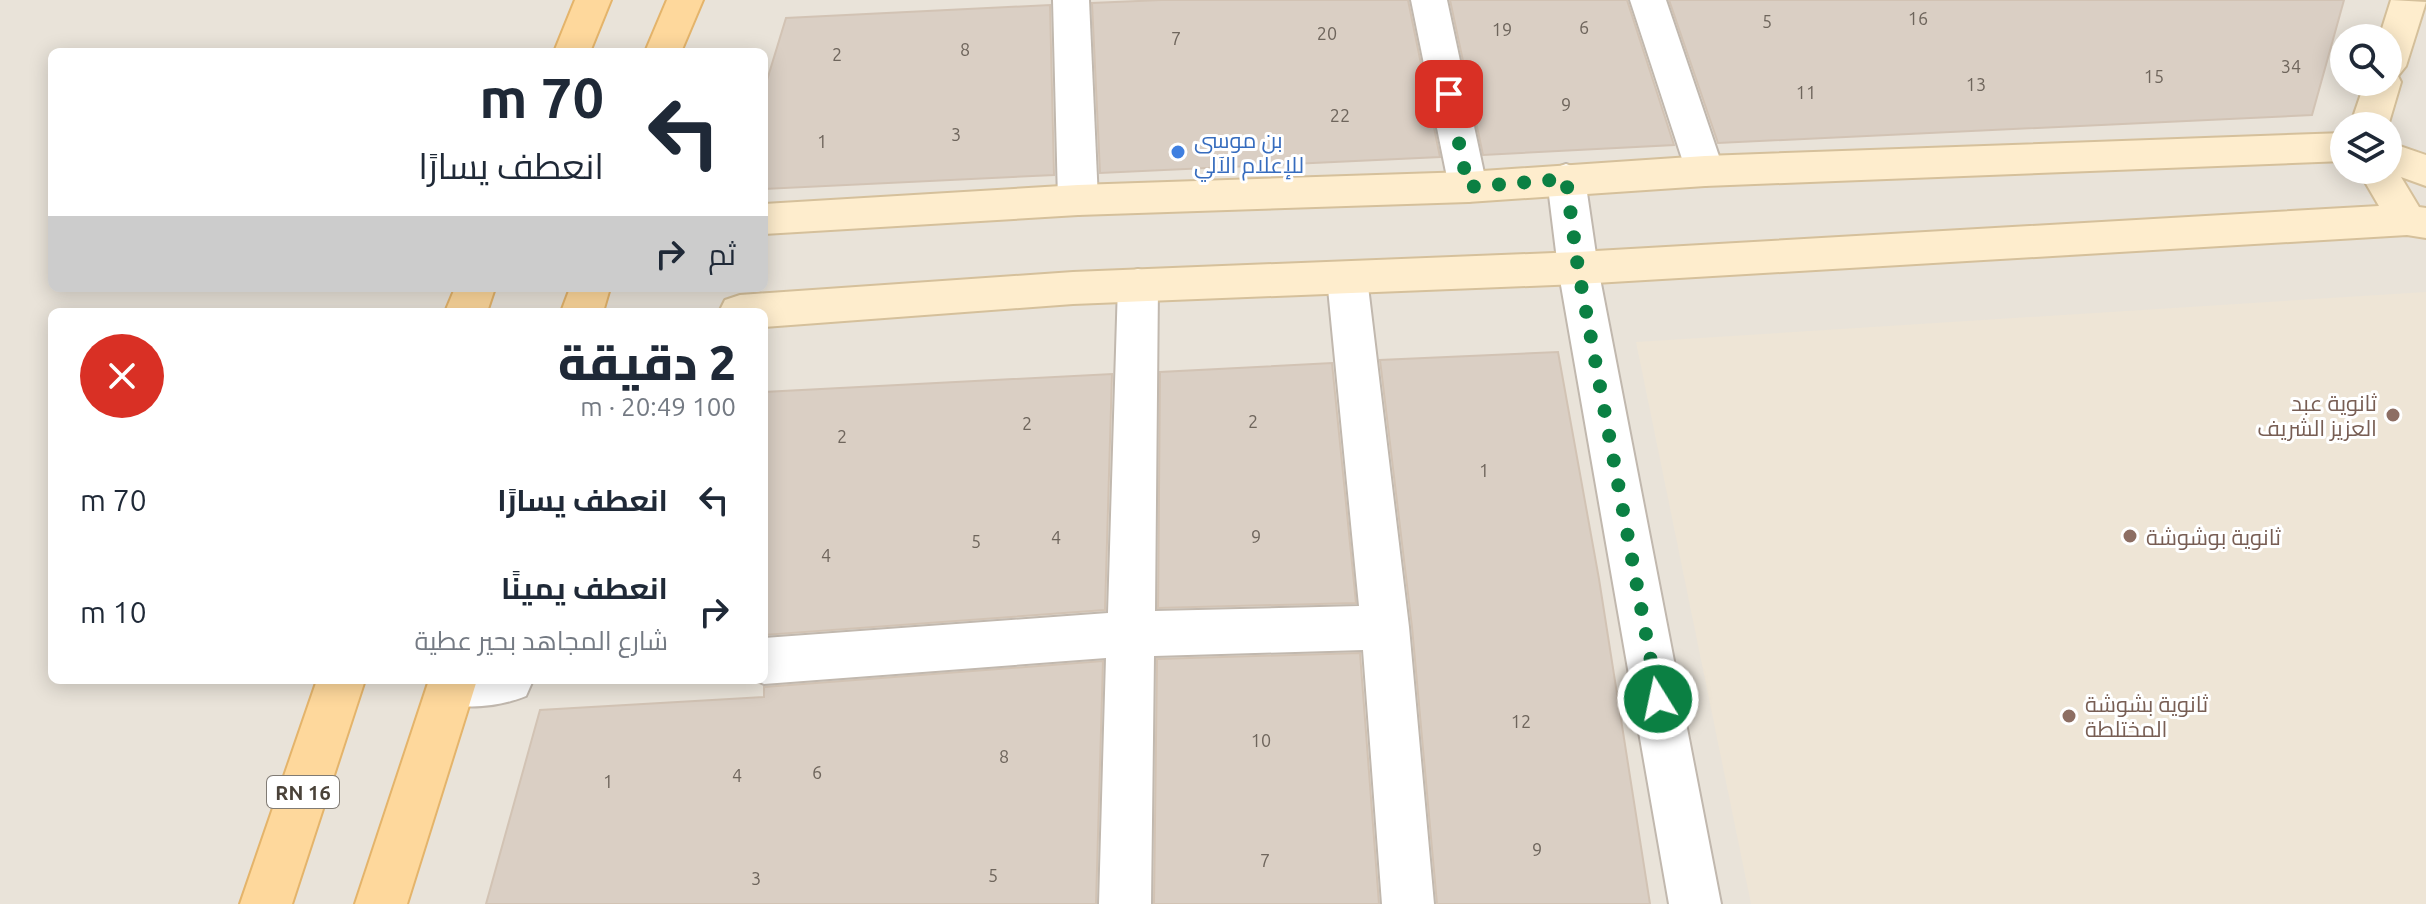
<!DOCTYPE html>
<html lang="ar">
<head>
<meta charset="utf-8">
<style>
  body { margin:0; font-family:Ubuntu,Cairo,sans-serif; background:#f6f6f7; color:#1f2937; direction:rtl; height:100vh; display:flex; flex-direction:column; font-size:30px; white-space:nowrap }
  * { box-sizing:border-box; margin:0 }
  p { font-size:26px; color:#747a83 }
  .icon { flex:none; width:44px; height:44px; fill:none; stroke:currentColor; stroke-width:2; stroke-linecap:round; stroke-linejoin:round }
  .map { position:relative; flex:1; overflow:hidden; direction:ltr }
  .drawer { position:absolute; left:48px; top:308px; width:720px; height:376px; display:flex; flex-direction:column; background:#fff; border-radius:12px; box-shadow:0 4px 20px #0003; direction:rtl }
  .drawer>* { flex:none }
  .hud { position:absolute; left:48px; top:48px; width:720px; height:244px; border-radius:12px; box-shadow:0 4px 20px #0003; direction:rtl; background:#fff; color:#1f2937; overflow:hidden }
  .fabs { position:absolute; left:2330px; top:24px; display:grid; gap:16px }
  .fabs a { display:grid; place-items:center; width:72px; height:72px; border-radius:50%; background:#fff; box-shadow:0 4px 20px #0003; font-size:40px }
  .pin { position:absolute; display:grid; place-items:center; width:68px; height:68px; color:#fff; margin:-34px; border-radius:16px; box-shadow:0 4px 12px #0006 }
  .me { position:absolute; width:88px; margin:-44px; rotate:350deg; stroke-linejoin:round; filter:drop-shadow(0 0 6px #0008) }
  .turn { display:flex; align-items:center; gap:28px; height:168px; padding:0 32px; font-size:36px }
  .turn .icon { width:104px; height:104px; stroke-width:2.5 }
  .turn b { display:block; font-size:56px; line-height:68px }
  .then { display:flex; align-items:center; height:76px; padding:0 32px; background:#0003; gap:16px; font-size:30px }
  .round { display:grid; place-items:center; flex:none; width:84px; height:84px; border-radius:42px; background:#f6f6f7 }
  .summary { display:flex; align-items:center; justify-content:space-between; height:136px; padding:0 32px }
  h1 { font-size:48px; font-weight:800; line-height:60px }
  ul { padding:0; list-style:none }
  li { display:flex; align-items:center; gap:24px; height:112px; padding:0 32px }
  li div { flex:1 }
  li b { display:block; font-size:30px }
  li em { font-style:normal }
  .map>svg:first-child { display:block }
  .residential { fill:#e9e3d9; fill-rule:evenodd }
  .education { fill:#eee5d6 }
  .building { fill:#dacfc4; stroke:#d2c3b4; stroke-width:2 }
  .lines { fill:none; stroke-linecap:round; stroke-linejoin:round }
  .street-casing { stroke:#c1b8ae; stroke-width:4 }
  .secondary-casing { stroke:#d5c09b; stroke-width:4 }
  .primary-casing { stroke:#e4b46b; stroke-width:4 }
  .street { fill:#fff; fill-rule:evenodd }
  .secondary { fill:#feedcd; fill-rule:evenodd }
  .primary { fill:#fed89c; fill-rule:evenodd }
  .route { stroke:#0b8043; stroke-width:14; stroke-dasharray:0 25.2 }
  .shop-dot { fill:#3f7fe0; stroke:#fff; stroke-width:3 }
  .education-dot { fill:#8d6e63; stroke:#fff; stroke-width:3 }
  .labels { text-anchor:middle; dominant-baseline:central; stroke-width:6; stroke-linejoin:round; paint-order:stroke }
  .number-label { font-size:18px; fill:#6e655c }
  .shield { fill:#fff; stroke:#807b74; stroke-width:2 }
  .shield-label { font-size:20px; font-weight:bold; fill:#4a4239 }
  .shop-label { font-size:22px; fill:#366cbe; stroke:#fff; text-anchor:start }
  .education-label { font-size:22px; fill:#785e54; stroke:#fff; text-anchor:start }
</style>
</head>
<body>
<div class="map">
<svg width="2426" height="904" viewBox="0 0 2426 904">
  <rect width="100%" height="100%" fill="#f6f1eb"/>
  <!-- residential -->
  <path class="residential" d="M0,0h2426v904h-2426zM2344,38h44v44h-44zM52,52h712v236h-712zM2344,126h44v44h-44zM52,312h712v368h-712z"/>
  <!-- education -->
  <path class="education" d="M2426,292v612h-675l-115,-562z"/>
  <!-- building -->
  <g class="building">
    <path d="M1161,0h247l32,157 -340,16 -8,-170z"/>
    <path d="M1450,0h177l47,145 -191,10z"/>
    <path d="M1669,0h675l-32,115 -594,28z"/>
    <path d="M1050,5l4,170 -290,14v-99l22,-72z"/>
    <path d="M1558,352l41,227 51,325h-213l-25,-277 -32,-267z"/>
    <path d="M1332,363l24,240 -198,5 2,-236z"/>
    <path d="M1112,374l-7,236 -341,25v-243z"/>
    <path d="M1360,653l19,251h-225l3,-245z"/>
    <path d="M1103,661l-7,243h-610l54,-194 224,-13v-10z"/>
  </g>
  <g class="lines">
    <!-- street casing -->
    <g class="street-casing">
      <g id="street">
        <path d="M1053,0h36l9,200 -6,11 -14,4 -14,-4 -6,-11z"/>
        <path d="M1411,0h36l40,187 -5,11 -14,4 -14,-4 -5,-11z"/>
        <path d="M1630,0h36l58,171 -5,10 -14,5 -14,-5 -5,-10z"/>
        <path d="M1566,164l14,5 5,10 13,89 123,636h-52l-111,-636 -11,-89 5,-10z"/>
        <path d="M1347,262l14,4 6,12 42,349 25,277h-52l-19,-254 -209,6 -3,248h-52l7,-246 -342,26 -9,-4h9v-42l344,-25 10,-328 6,-12 14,-4 14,4 6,12 -3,326 204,-5 -32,-328 6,-12z"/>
        <path d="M430,680h103l-7,16c-27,11 -64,15 -91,4l-7,-16z"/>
      </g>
    </g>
    <!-- secondary casing -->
    <g class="secondary-casing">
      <g id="secondary">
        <path d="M2391,0l35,2 -20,64 -8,10 3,6 -13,44h-38l15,-44h23v-44h-9z"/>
        <path d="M2344,133v28l-639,25 -237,16 -390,13 -314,19v-30l314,-19 390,-13 237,-16z"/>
        <path d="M2388,142l38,13v31l-25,-9 18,30 7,1v30l-19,-3 -829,49 -505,20 -309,23v-15h-45l6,-12 15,-5 333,-23 505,-20 801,-46 -21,-36h30z"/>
      </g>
    </g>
    <!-- primary casing -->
    <g class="primary-casing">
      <g id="primary">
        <path d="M575,0h36l-21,52h-36z"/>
        <path d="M667,0h36l-22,52h-36z"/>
        <path d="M455,288h40l-8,24h-42z"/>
        <path d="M570,288h40l-7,24h-42z"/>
        <path d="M317,680h48l-73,224h-52z"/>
        <path d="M429,680h48l-70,224h-52z"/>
      </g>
    </g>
    <!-- street -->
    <use href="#street" class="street"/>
    <!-- secondary -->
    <use href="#secondary" class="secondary"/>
    <!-- primary -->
    <use href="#primary" class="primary"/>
  </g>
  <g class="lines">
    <!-- route -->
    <path class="route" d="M1449,94l19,93 98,-8 12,89 80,431"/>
  </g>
  <!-- markers -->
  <circle class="shop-dot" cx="1178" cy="152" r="8"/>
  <g class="education-dot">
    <circle cx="2393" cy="415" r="8"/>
    <circle cx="2130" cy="536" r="8"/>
    <circle cx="2069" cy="716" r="8"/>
  </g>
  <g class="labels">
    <!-- number labels -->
    <g class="number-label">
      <text x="1918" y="18">16</text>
      <text x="1767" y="21">5</text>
      <text x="1584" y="27">6</text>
      <text x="1502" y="29">19</text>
      <text x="1327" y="33">20</text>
      <text x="1176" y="38">7</text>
      <text x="965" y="49">8</text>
      <text x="837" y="54">2</text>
      <text x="2291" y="66">34</text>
      <text x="2154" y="76">15</text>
      <text x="1976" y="84">13</text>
      <text x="1806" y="92">11</text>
      <text x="1566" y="104">9</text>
      <text x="1340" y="115">22</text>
      <text x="956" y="134">3</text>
      <text x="822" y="141">1</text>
      <text x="1253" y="421">2</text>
      <text x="1027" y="423">2</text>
      <text x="842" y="436">2</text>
      <text x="1484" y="470">1</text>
      <text x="1256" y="536">9</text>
      <text x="1056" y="537">4</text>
      <text x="976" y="541">5</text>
      <text x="826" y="555">4</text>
      <text x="1521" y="721">12</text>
      <text x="1261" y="740">10</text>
      <text x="1004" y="756">8</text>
      <text x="817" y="772">6</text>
      <text x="737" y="775">4</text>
      <text x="608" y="781">1</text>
      <text x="1537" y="849">9</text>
      <text x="1265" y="860">7</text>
      <text x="993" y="875">5</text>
      <text x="756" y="878">3</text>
    </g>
    <!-- shield labels -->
    <rect class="shield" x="267" y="776" width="72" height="32" rx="6"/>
    <g class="shield-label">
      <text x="303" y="792">RN 16</text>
    </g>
    <!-- shop labels -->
    <g class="shop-label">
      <text x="1194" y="139">بن موسى<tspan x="1194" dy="25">للإعلام الآلي</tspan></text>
    </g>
    <!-- education labels -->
    <g class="education-label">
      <text x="2377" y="402" text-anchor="end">ثانوية عبد<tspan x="2377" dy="25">العزيز الشريف</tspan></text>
      <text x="2146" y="536">ثانوية بوشوشة</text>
      <text x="2085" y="703">ثانوية بشوشة<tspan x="2085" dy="25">المختلطة</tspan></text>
    </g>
  </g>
</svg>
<div class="fabs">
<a><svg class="icon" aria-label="search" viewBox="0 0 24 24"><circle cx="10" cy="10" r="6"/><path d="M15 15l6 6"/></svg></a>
<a><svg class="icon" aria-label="layers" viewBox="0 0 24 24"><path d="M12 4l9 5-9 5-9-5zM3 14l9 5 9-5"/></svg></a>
</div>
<div class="pin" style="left:1449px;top:94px;background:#d93025"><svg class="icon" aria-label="arrive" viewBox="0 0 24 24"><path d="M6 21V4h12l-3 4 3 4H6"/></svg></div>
<svg class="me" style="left:1658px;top:699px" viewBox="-20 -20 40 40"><circle r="17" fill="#0b8043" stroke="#fff" stroke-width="3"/><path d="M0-11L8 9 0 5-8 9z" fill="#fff"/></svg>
<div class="hud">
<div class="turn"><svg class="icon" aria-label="left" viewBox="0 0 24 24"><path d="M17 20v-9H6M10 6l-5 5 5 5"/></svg><div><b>70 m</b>انعطف يسارًا</div></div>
<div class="then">ثم<svg class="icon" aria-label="right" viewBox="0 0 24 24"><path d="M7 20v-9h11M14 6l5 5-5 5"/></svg></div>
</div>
<section class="drawer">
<div class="summary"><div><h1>2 دقيقة</h1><p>100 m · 20:49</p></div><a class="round" style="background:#d93025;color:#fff"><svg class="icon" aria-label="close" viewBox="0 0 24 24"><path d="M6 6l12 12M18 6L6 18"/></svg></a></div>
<ul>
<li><svg class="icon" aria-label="left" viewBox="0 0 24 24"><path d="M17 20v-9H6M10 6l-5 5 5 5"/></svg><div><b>انعطف يسارًا</b></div><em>70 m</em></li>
<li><svg class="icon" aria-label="right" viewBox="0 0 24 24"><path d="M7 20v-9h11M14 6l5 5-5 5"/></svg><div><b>انعطف يمينًا</b><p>شارع المجاهد بحير عطية</p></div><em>10 m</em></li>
</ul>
</section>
</div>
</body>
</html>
